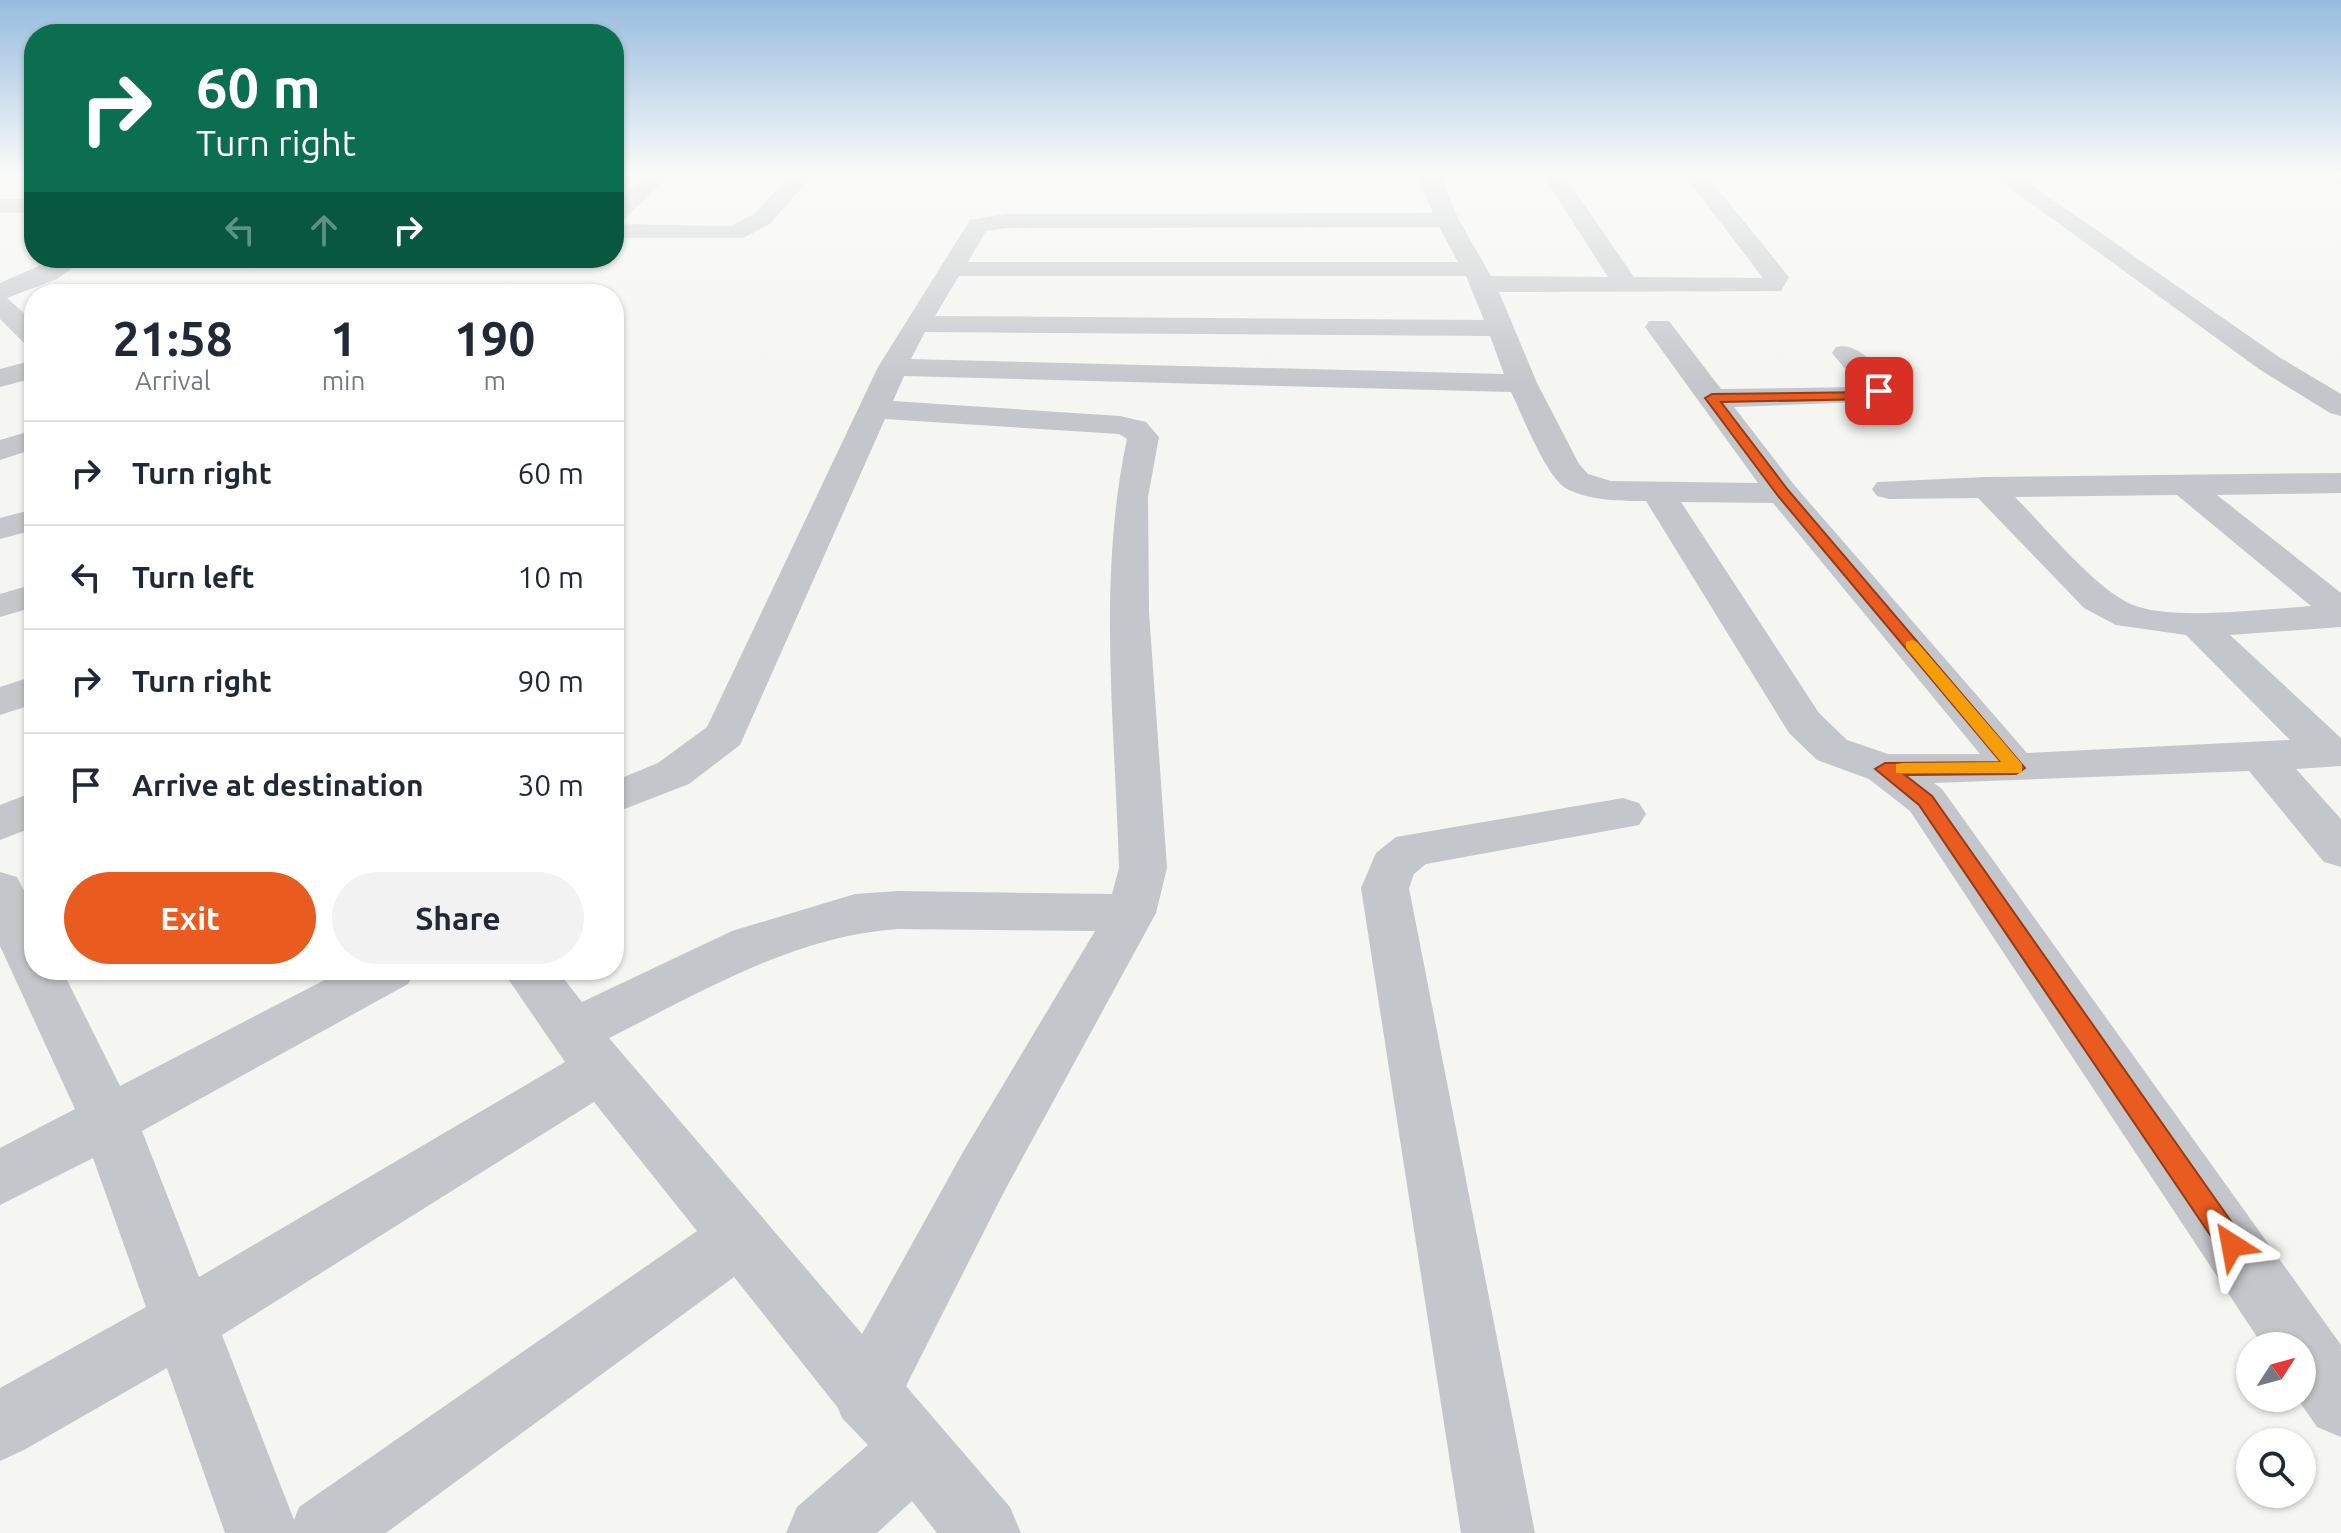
<!DOCTYPE html>
<html lang="en">
<head>
<meta charset="utf-8">
<style>
  body { margin:0; font-family:Ubuntu,sans-serif; background:#f2f2f3; color:#1f2937; height:100vh; display:flex; flex-direction:column; font-size:30px; white-space:nowrap }
  * { box-sizing:border-box; margin:0 }
  p { font-size:26px; color:#747a83 }
  .icon { flex:none; width:44px; height:44px; fill:none; stroke:currentColor; stroke-width:2; stroke-linecap:round; stroke-linejoin:round }
  .map { position:relative; flex:1; overflow:hidden }
  .panel { position:absolute; left:24px; top:284px; width:600px; height:696px; display:flex; flex-direction:column; background:#fff; border-radius:32px; box-shadow:0 2px 6px #0004 }
  .panel>* { flex:none }
  .banner { position:absolute; left:24px; top:24px; width:600px; height:244px; border-radius:32px; box-shadow:0 2px 6px #0004; background:#0b6e4f; color:#fff; overflow:hidden }
  .needle { width:52px; rotate:54deg }
  .controls { position:absolute; left:2236px; top:1332px; display:grid; gap:16px }
  .controls a { display:grid; place-items:center; width:80px; height:80px; border-radius:50%; background:#fff; box-shadow:0 2px 6px #0004; font-size:40px }
  .pin { position:absolute; display:grid; place-items:center; width:68px; height:68px; color:#fff; margin:-34px; border-radius:16px; box-shadow:0 4px 12px #0006 }
  .me { position:absolute; width:88px; margin:-44px; rotate:326deg; stroke-linejoin:round; filter:drop-shadow(0 0 6px #0008) }
  .turn { display:flex; align-items:center; gap:28px; height:168px; padding:0 40px; font-size:36px }
  .turn .icon { width:104px; height:104px; stroke-width:2.5 }
  .turn b { display:block; font-size:56px; line-height:68px }
  .lanes { display:flex; align-items:center; height:76px; padding:0 40px; background:#0003; justify-content:center; gap:40px; direction:ltr }
  .lanes .off { opacity:.35 }
  .eta { display:flex; justify-content:space-evenly; align-items:center; height:136px; text-align:center }
  .eta b { font-size:48px; font-weight:600; line-height:56px }
  .cta { display:flex; gap:16px; margin-top:auto; padding:16px 40px }
  .cta a { flex:1; height:92px; border-radius:48px; background:#e95b1e; color:#fff; font-size:32px; font-weight:600; line-height:92px; text-align:center }
  .cta a+a { background:#f2f2f3; color:#1f2937 }
  ul { padding:0; list-style:none }
  li { display:flex; align-items:center; gap:24px; height:104px; padding:0 40px; border-top:2px solid #e0e1e3 }
  li div { flex:1 }
  li b { display:block; font-size:30px }
  li em { font-style:normal }
  .map>svg:first-child { display:block }
  .lines { fill:none; stroke-linecap:round; stroke-linejoin:round }
  .minor { fill:#c3c6ca; fill-rule:evenodd }
  .route { fill:#e95b1e; stroke:#973b14; stroke-width:2 }
  .slow { fill:#f59e0b }
</style>
</head>
<body>
<div class="map">
<svg width="2341" height="1533" viewBox="0 0 2341 1533">
  <rect width="100%" height="100%" fill="#f5f6f2"/>
  <g class="lines">
    <!-- minor -->
    <g class="minor">
      <path d="M650,172h23l-51,49 -8,2v-19z"/>
      <path d="M793,172h22l-45,52 -27,14h-129v-14l117,2 23,-12z"/>
      <path d="M1074,172h84c-10,10 -74,10 -84,0z"/>
      <path d="M1417,172h21l21,48 32,56 117,1 -67,-105h21l72,105 129,1 -81,-106h22l85,105 -8,14 -282,1 38,91 42,81 9,10 23,7 147,2 -113,-156 4,-6h20l52,68 139,-2 -28,-34 4,-6c25,-6 45,25 58,44l-10,10 -150,6 61,79 232,267 263,-13 -104,-105 -70,-10 -32,-17 -106,-110 -89,1 -12,-3 -5,-7 5,-7 109,-5 355,-4v20l-124,2 124,98v34l-111,8 111,103v28l-45,3 45,50v48l-17,-5 -75,-91 -315,12 8,6 399,556v92l-24,-10 -20,-29h5v-52h-39l-353,-535 -41,-32 -52,-19 -28,-27 -143,-232c-26,0 -55,0 -79,-12 -21,-11 -45,-75 -56,-97l-607,-16 -11,25 227,15 26,6 13,15 -11,60 1,115 18,256 -11,45 -151,277 -99,196 104,121 11,26h-84l-25,-32 -35,32h-91l11,-26 71,-62 -26,-27 -4,-10 -104,-131 -348,256h-161l-58,-165 -143,82 -24,11v-73l146,-81 -53,-149 -93,47v-57l75,-39 -75,-163v-74l17,5 17,33v60h28l58,116 224,-116h72l-8,14 -266,147 57,146 366,-215 -63,-92h55l25,32 150,-71 123,-37 43,-3 214,3 7,-26c-4,-141 -22,-290 8,-429l-8,-5 -234,-15 -145,326 -51,39 -75,29v-32l44,-18 49,-36 171,-360 92,-147 36,-6 427,-1zM1439,227l19,35h-490l18,-31 20,-3zM959,276h507l18,44 -549,-4zM925,332l565,4 14,38 -593,-15zM2177,495l134,111c-45,3 -139,15 -178,-1 -37,-15 -88,-78 -118,-108zM1681,502l92,1 207,251h-92l-41,-14 -28,-27zM898,929l197,2 -132,221 -101,182 -253,-296c93,-46 184,-102 289,-109zM594,1102l103,129 -398,276 -5,13 -72,-185z"/>
      <path d="M1988,172h25l266,185 62,37v22l-11,-3 -71,-44z"/>
      <path d="M2312,172h29v13z"/>
      <rect x="0" y="199" width="34" height="14"/>
      <path d="M57,258h30l-30,21 -50,19 27,24v23l-10,-2 -24,-24v-36z"/>
      <path d="M34,360v18l-34,9v-18z"/>
      <path d="M34,430v19l-34,11v-20z"/>
      <path d="M34,509v21l-34,9v-21z"/>
      <path d="M34,584v23l-34,10v-23z"/>
      <path d="M34,676v28l-34,11v-28z"/>
      <path d="M34,792v35l-34,13v-35z"/>
      <path d="M1623,798l16,5 7,11 -7,11 -213,39 -12,10 -5,14 126,645h-74l-100,-645 15,-35 20,-16z"/>
    </g>
  </g>
  <!-- sky -->
  <linearGradient id="sky" x2="0" y2="1"><stop stop-color="#97bcde"/><stop offset="0.45" stop-color="#fafbf9"/><stop offset="1" stop-color="#fafbf9" stop-opacity="0"/></linearGradient>
  <rect width="2341" height="386" fill="url(#sky)"/>
  <!-- route -->
  <path class="route" d="M1879,387l7,4 -13,8 -152,3 67,88 237,278 -9,6 -111,1 27,21 310,441 3,8 -3,9 -10,4 -9,-4 -304,-449 -44,-36 10,-6 116,-1 -223,-266 -73,-98 7,-4 158,-2z"/>
  <!-- slow -->
  <path class="slow" d="M1912,640l5,2 105,122v9h-126v-9l7,-1 98,-1 -95,-114v-6z"/>
</svg>
<div class="controls">
<a><svg class="needle" viewBox="-14 -14 28 28"><path d="M0-13l5 13h-10z" fill="#e53935"/><path d="M0 13l5-13h-10z" fill="#747a83"/></svg></a>
<a><svg class="icon" aria-label="search" viewBox="0 0 24 24"><circle cx="10" cy="10" r="6"/><path d="M15 15l6 6"/></svg></a>
</div>
<div class="pin" style="left:1879px;top:391px;background:#d93025"><svg class="icon" aria-label="arrive" viewBox="0 0 24 24"><path d="M6 21V4h12l-3 4 3 4H6"/></svg></div>
<svg class="me" style="left:2232px;top:1245px" viewBox="-20 -20 40 40"><path d="M0-17L14 15 0 8-14 15z" fill="#e95b1e" stroke="#fff" stroke-width="4"/></svg>
<div class="banner">
<div class="turn"><svg class="icon" aria-label="right" viewBox="0 0 24 24"><path d="M7 20v-9h11M14 6l5 5-5 5"/></svg><div><b>60 m</b>Turn right</div></div>
<div class="lanes"><svg class="icon off" aria-label="left" viewBox="0 0 24 24"><path d="M17 20v-9H6M10 6l-5 5 5 5"/></svg><svg class="icon off" aria-label="ahead" viewBox="0 0 24 24"><path d="M12 20V5M6 11l6-6 6 6"/></svg><svg class="icon" aria-label="right" viewBox="0 0 24 24"><path d="M7 20v-9h11M14 6l5 5-5 5"/></svg></div>
</div>
<section class="panel">
<div class="eta">
<div><b>21:58</b><p>Arrival</p></div>
<div><b>1</b><p>min</p></div>
<div><b>190</b><p>m</p></div>
</div>
<ul>
<li><svg class="icon" aria-label="right" viewBox="0 0 24 24"><path d="M7 20v-9h11M14 6l5 5-5 5"/></svg><div><b>Turn right</b></div><em>60 m</em></li>
<li><svg class="icon" aria-label="left" viewBox="0 0 24 24"><path d="M17 20v-9H6M10 6l-5 5 5 5"/></svg><div><b>Turn left</b></div><em>10 m</em></li>
<li><svg class="icon" aria-label="right" viewBox="0 0 24 24"><path d="M7 20v-9h11M14 6l5 5-5 5"/></svg><div><b>Turn right</b></div><em>90 m</em></li>
<li><svg class="icon" aria-label="arrive" viewBox="0 0 24 24"><path d="M6 21V4h12l-3 4 3 4H6"/></svg><div><b>Arrive at destination</b></div><em>30 m</em></li>
</ul>
<div class="cta"><a>Exit</a><a>Share</a></div>
</section>
</div>
</body>
</html>
